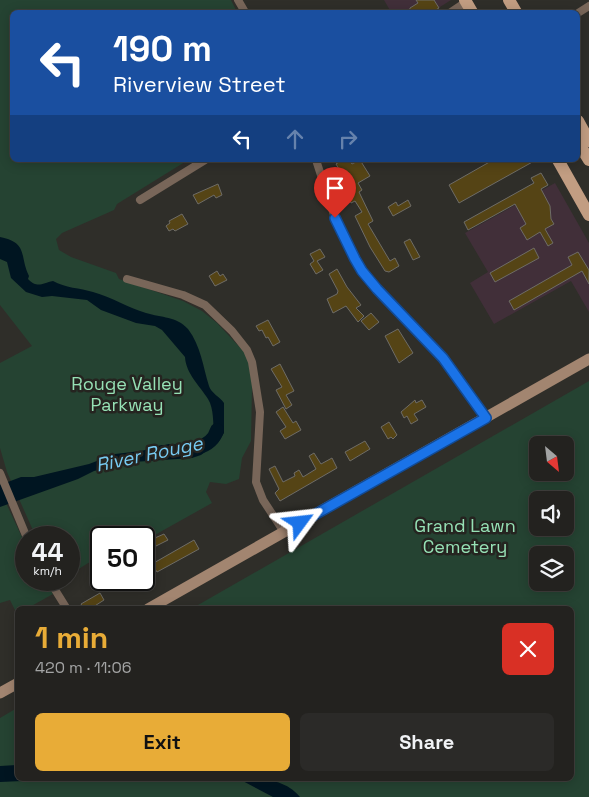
<!DOCTYPE html>
<html lang="en">
<head>
<meta charset="utf-8">
<style>
  body { margin:0; font-family:"Space Grotesk",sans-serif; background:#2b2a28; color:#f1f3f6; height:100vh; display:flex; flex-direction:column; font-size:19px; white-space:nowrap }
  * { box-sizing:border-box; margin:0 }
  p { font-size:16px; color:#a3a4a4 }
  .icon { flex:none; width:28px; height:28px; fill:none; stroke:currentColor; stroke-width:2; stroke-linecap:round; stroke-linejoin:round }
  .map { position:relative; flex:1; overflow:hidden }
  .side { position:absolute; left:15px; top:606px; width:559px; height:175px; display:flex; flex-direction:column; background:#23221f; border-radius:8px; box-shadow:0 2px 12px #0003,0 0 0 1px #403f3d }
  .side>* { flex:none }
  .top-card { position:absolute; left:10px; top:10px; width:570px; height:152px; border-radius:8px; box-shadow:0 2px 12px #0003,0 0 0 1px #403f3d; background:#1a4fa0; color:#fff; overflow:hidden }
  .needle { width:32px; rotate:152deg }
  .tools { position:absolute; left:529px; top:436px; display:grid; gap:10px }
  .tools a { display:grid; place-items:center; width:45px; height:45px; border-radius:8px; background:#23221f; box-shadow:0 2px 12px #0003,0 0 0 1px #403f3d; font-size:25px }
  .speed { position:absolute; left:15px; top:526px; display:flex; gap:10px; font-size:25px; font-weight:700; text-align:center }
  .speed>* { display:grid; place-content:center; width:65px; height:65px; border-radius:50%; background:#23221f; box-shadow:0 2px 12px #0003,0 0 0 1px #403f3d; line-height:1 }
  .speed small { font-size:12px; font-weight:400 }
  .speed .limit { border:2px solid #111; border-radius:8px; background:#fff; color:#111 }
  .pin { position:absolute; display:grid; place-items:center; width:42px; height:42px; color:#fff; margin:-51px -21px; border-radius:50% 50% 50% 0; rotate:-45deg; box-shadow:0 0 5px #0007 }
  .pin .icon { rotate:45deg }
  .me { position:absolute; width:55px; margin:-28px; rotate:60deg; stroke-linejoin:round; filter:drop-shadow(0 0 4px #0008) }
  .turn { display:flex; align-items:center; gap:18px; height:105px; padding:0 20px; font-size:22px }
  .turn .icon { width:65px; height:65px; stroke-width:2.5 }
  .turn b { display:block; font-size:35px; line-height:42px }
  .lanes { display:flex; align-items:center; height:48px; padding:0 20px; background:#0003; justify-content:center; gap:25px; direction:ltr }
  .lanes .off { opacity:.35 }
  .round { display:grid; place-items:center; flex:none; width:52px; height:52px; border-radius:8px; background:#2b2a28 }
  .headline { display:flex; align-items:center; justify-content:space-between; height:85px; padding:0 20px }
  h1 { font-size:30px; font-weight:800; line-height:38px; color:#e8ac37 }
  .action { display:flex; gap:10px; margin-top:auto; padding:10px 20px }
  .action a { flex:1; height:58px; border-radius:8px; background:#e8ac37; color:#111; font-size:20px; font-weight:800; line-height:58px; text-align:center }
  .action a+a { background:#2b2a28; color:#f1f3f6 }
  .map>svg:first-child { display:block }
  .commercial { fill:#412f39 }
  .green { fill:#254332; fill-rule:evenodd }
  .water { fill:#001521 }
  .lines { fill:none; stroke-linecap:round; stroke-linejoin:round }
  .river { stroke:#001521; stroke-width:14 }
  .building { fill:#554415; stroke:#6e6c67 }
  .minor { stroke:#786659; stroke-width:8 }
  .secondary { stroke:#a28570; stroke-width:11 }
  .primary { stroke:#c29d82; stroke-width:12 }
  .route-casing { stroke:#114b97; stroke-width:12 }
  .route { stroke:#1a73e8; stroke-width:9 }
  .labels { text-anchor:middle; dominant-baseline:central; stroke-width:5; stroke-linejoin:round; paint-order:stroke }
  .park-label { font-size:18px; fill:#96e1b5; stroke:#252420 }
  .water-label { font-size:19px; font-style:italic; fill:#77caf1; stroke:#252420 }
</style>
</head>
<body>
<div class="map">
<svg width="589" height="797" viewBox="0 0 589 797">
  <rect width="100%" height="100%" fill="#2f2e29"/>
  <!-- commercial -->
  <g class="commercial">
    <path d="M384,0h67l-19,12h-41z"/>
    <path d="M555,183l34,60v69l-18,-31 -77,43 -24,-41 18,-11 -23,-39z"/>
  </g>
  <!-- green -->
  <g class="green">
    <path d="M0,0h231l6,12h-225v148h176l-71,44 -3,6 -52,23 -6,6 3,11 12,7 45,16 3,6 64,22 19,10 15,12 29,31 5,16 1,16 -1,55 -9,17 -3,21 -13,5 -16,-2 -4,10 6,11 -68,38v-3h-43v17l-32,20v-37l-33,-1 -29,-65 -7,-24v-85l32,-17 -32,-41z"/>
    <path d="M589,381v416h-589v-79l17,-10 1,71h553v-170h-380zM538,445h27v27h-27zM538,500h27v28h-27zM538,555h27v27h-27z"/>
    <path d="M0,490l26,56v34h19l8,14 -27,15h-8l-1,5 -7,-14 -10,3z"/>
  </g>
  <!-- water -->
  <g class="water">
    <path d="M0,237c29,6 19,19 29,39l-1,3c10,10 14,4 25,2 12,7 27,7 40,11 19,5 35,16 53,21 16,5 30,3 42,16 13,17 15,38 21,57 2,7 11,11 15,17v30l-5,8 -18,14 -9,3 -59,4 -39,9 -16,8 -78,28v-22l21,-8h13l55,-13 26,-10 26,-3 28,-7c5,1 6,3 10,6 14,8 29,-4 35,-15 -1,-11 0,-27 -6,-36 -8,-13 -22,-25 -23,-42l-23,-27 -7,-4 -19,-3 -35,-13 -14,-10 -35,-4 -10,1 -16,-5 -15,-14 -4,-16 -7,-3z"/>
    <path d="M17,765l1,14h48l-66,3v-16z"/>
    <path d="M239,779c22,0 45,-1 61,18h-27z"/>
  </g>
  <g class="lines">
    <!-- river -->
    <path class="river" d="M162,452c18,-1 49,0 55,-22"/>
  </g>
  <!-- building -->
  <g class="building">
    <path d="M416,0h18l5,8 -7,4h-23l1,-4 8,-5z"/>
    <path d="M342,160h7l3,4 8,-4 10,16 -12,7 4,7 -3,2 14,29 -5,3 22,37 5,-3 4,8 -10,6 -4,-1 -15,-24 -15,-31 7,-4 -7,-11 -4,2 -3,-6 -7,-20 2,-1 -7,-12z"/>
    <path d="M493,160h43l-77,43 -10,-18z"/>
    <path d="M541,173l7,12 -7,4 9,17 1,13 3,5 -9,5 8,14 -5,3 -8,-14 -13,8 -7,-12 6,-4 -11,-20 -47,26 -4,-8 70,-39 -3,-5z"/>
    <path d="M218,184l4,11 -6,3 -2,-3 -16,9 -5,-9z"/>
    <path d="M408,200l3,6 -18,10 -5,-9 8,-5 2,4z"/>
    <path d="M182,214l6,10 -13,7 -2,-2 -4,2 -3,-5 4,-3 -1,-2z"/>
    <path d="M410,239l10,18 -7,3 -9,-18z"/>
    <path d="M534,248l5,10 -44,24 -5,-9z"/>
    <path d="M320,249l5,8 -8,4 6,9 -7,4 -6,-10 4,-3 -4,-7z"/>
    <path d="M578,252l11,18v14l-7,-13 -68,39 -5,-9 63,-36 -4,-8z"/>
    <path d="M337,269l10,18 14,18 -5,3 8,8 -6,6 -12,-16 -13,7 -6,-14 10,-5 1,-3 -9,-17z"/>
    <path d="M217,271l3,5 3,-2 4,6 -12,6 -6,-10z"/>
    <path d="M371,313l8,9 -10,8 -8,-9z"/>
    <path d="M268,320l12,22 -7,4 -5,-9 -2,1 -4,-8 -3,1 -3,-5z"/>
    <path d="M398,329l15,24 -14,10 -14,-27z"/>
    <path d="M280,364l14,27 -8,4 6,10 -6,4 -10,-19 6,-3 -11,-18z"/>
    <path d="M415,400l1,3 6,-3 4,7 -12,7 4,6 -7,4 -4,-8 -3,2 -3,-6z"/>
    <path d="M283,407l10,16 3,-2 5,9 -16,9 -5,-8 6,-4 -10,-15z"/>
    <path d="M389,422l8,13 -4,4 -2,-2 -3,2 -7,-12z"/>
    <path d="M365,441l5,8 -20,12 -5,-9z"/>
    <path d="M314,453l7,11 11,-6 5,10 -57,33 -5,-8 4,-4 -10,-20 6,-3 8,16 12,-6 -1,-3 5,-3 4,7 13,-8 -7,-13z"/>
    <path d="M164,534l4,6 -16,8 -4,-7z"/>
    <path d="M194,540l5,9 -42,23 -5,-8z"/>
    <path d="M100,593l4,7 -14,9h-6l-3,-5z"/>
  </g>
  <g class="lines">
    <!-- minor -->
    <g class="minor">
      <path d="M238,0l7,12"/>
      <path d="M451,12l15,-10"/>
      <path d="M578,13l11,-7"/>
      <path d="M316,160l19,58 28,53 14,18 66,68 43,60"/>
      <path d="M140,200l65,-40"/>
      <path d="M127,279l56,16 22,10 27,26 15,19 5,12 8,50 -4,70 7,18 21,32"/>
      <path d="M0,473l27,65"/>
      <path d="M49,580l18,29"/>
    </g>
    <!-- secondary -->
    <g class="secondary">
      <path d="M148,609l441,-250"/>
      <path d="M0,693l18,-10"/>
    </g>
    <!-- primary -->
    <g class="primary">
      <path d="M465,0l7,12"/>
      <path d="M509,0l7,12"/>
      <path d="M578,121l11,20"/>
      <path d="M578,142l11,18"/>
      <path d="M558,160l31,55"/>
    </g>
  </g>
  <g class="lines">
    <!-- route casing -->
    <g class="route-casing">
      <path id="route" d="M300,523l186,-105 -43,-60 -66,-69 -15,-18 -7,-12 -20,-41"/>
    </g>
    <!-- route -->
    <use href="#route" class="route"/>
  </g>
  <g class="labels">
    <!-- park labels -->
    <g class="park-label">
      <text x="127" y="383">Rouge Valley<tspan x="127" dy="21">Parkway</tspan></text>
      <text x="465" y="525">Grand Lawn<tspan x="465" dy="21">Cemetery</tspan></text>
    </g>
    <!-- water labels -->
    <g class="water-label">
      <text transform="translate(149 454) rotate(-12)">River Rouge</text>
    </g>
  </g>
</svg>
<div class="tools">
<a><svg class="needle" viewBox="-14 -14 28 28"><path d="M0-13l5 13h-10z" fill="#e53935"/><path d="M0 13l5-13h-10z" fill="#a3a4a4"/></svg></a>
<a><svg class="icon" aria-label="sound" viewBox="0 0 24 24"><path d="M4 9h4l5-4v14l-5-4H4zM17 9q2 3 0 6"/></svg></a>
<a><svg class="icon" aria-label="layers" viewBox="0 0 24 24"><path d="M12 4l9 5-9 5-9-5zM3 14l9 5 9-5"/></svg></a>
</div>
<div class="speed"><div>44<small>km/h</small></div><div class="limit">50</div></div>
<div class="pin" style="left:335px;top:218px;background:#d93025"><svg class="icon" aria-label="arrive" viewBox="0 0 24 24"><path d="M6 21V4h12l-3 4 3 4H6"/></svg></div>
<svg class="me" style="left:300px;top:523px" viewBox="-20 -20 40 40"><path d="M0-17L14 15 0 8-14 15z" fill="#1a73e8" stroke="#fff" stroke-width="4"/></svg>
<div class="top-card">
<div class="turn"><svg class="icon" aria-label="left" viewBox="0 0 24 24"><path d="M17 20v-9H6M10 6l-5 5 5 5"/></svg><div><b>190 m</b>Riverview Street</div></div>
<div class="lanes"><svg class="icon" aria-label="left" viewBox="0 0 24 24"><path d="M17 20v-9H6M10 6l-5 5 5 5"/></svg><svg class="icon off" aria-label="ahead" viewBox="0 0 24 24"><path d="M12 20V5M6 11l6-6 6 6"/></svg><svg class="icon off" aria-label="right" viewBox="0 0 24 24"><path d="M7 20v-9h11M14 6l5 5-5 5"/></svg></div>
</div>
<section class="side">
<div class="headline"><div><h1>1 min</h1><p>420 m · 11:06</p></div><a class="round" style="background:#d93025;color:#fff"><svg class="icon" aria-label="close" viewBox="0 0 24 24"><path d="M6 6l12 12M18 6L6 18"/></svg></a></div>
<div class="action"><a>Exit</a><a>Share</a></div>
</section>
</div>
</body>
</html>
